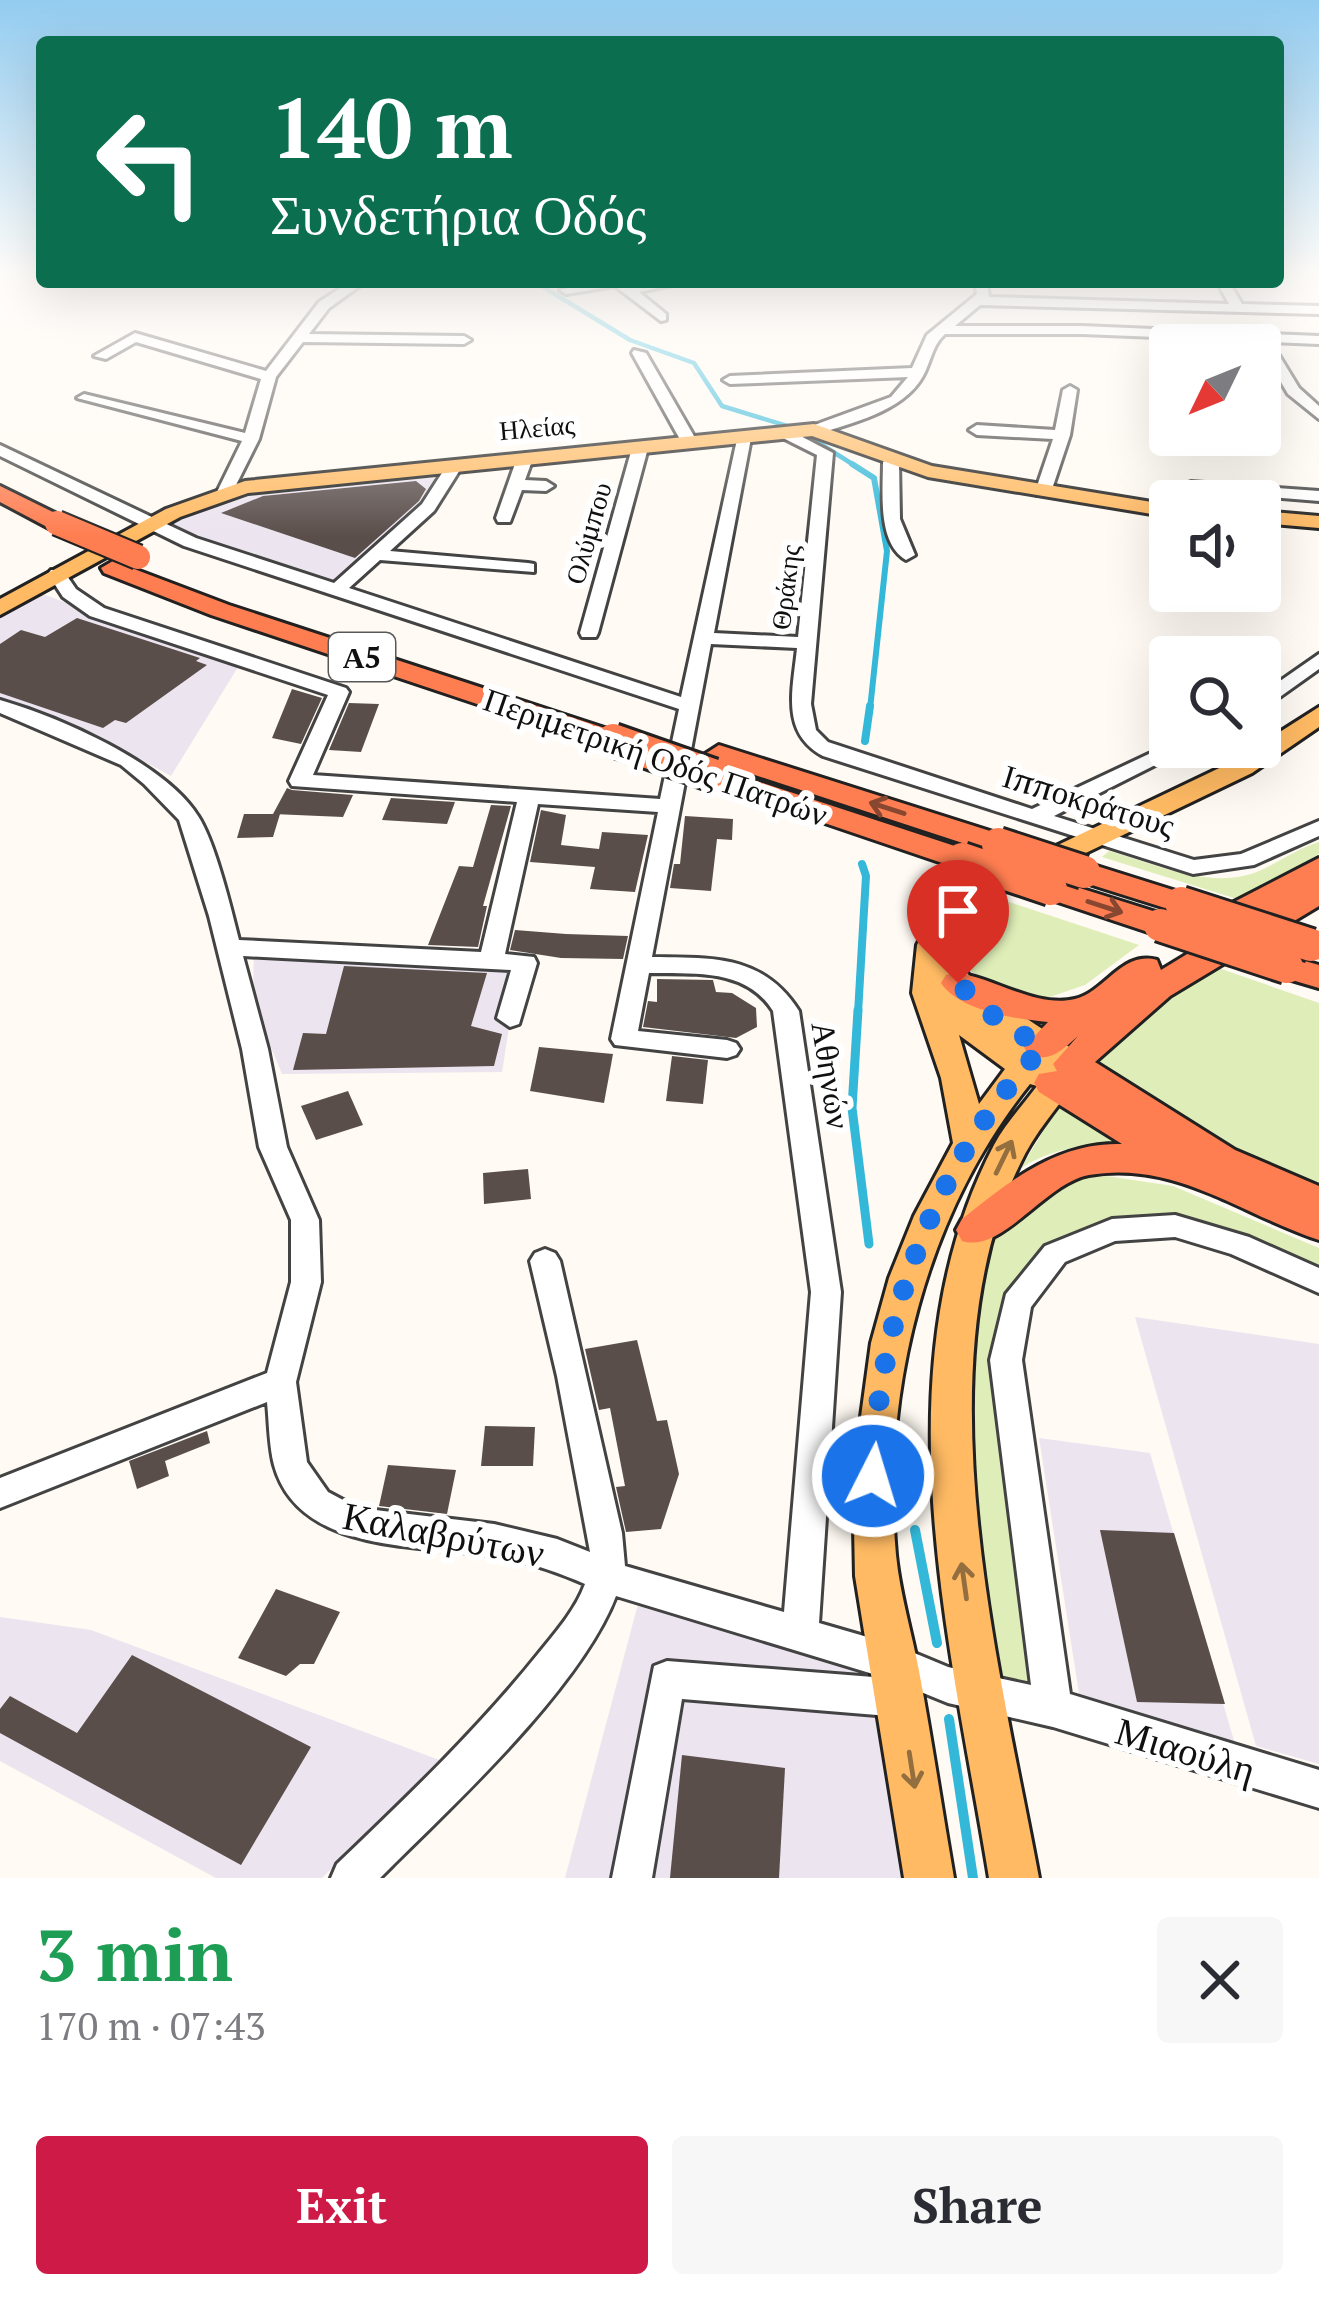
<!DOCTYPE html>
<html lang="en">
<head>
<meta charset="utf-8">
<style>
  body { margin:0; font-family:"PT Serif",serif; background:#f7f7f7; color:#2b2b33; height:100vh; display:flex; flex-direction:column; font-size:45px; white-space:nowrap }
  * { box-sizing:border-box; margin:0 }
  p { font-size:39px; color:#7c7c81 }
  .icon { flex:none; width:66px; height:66px; fill:none; stroke:currentColor; stroke-width:2; stroke-linecap:round; stroke-linejoin:round }
  .map { position:relative; height:1878px; overflow:hidden }
  .side { display:flex; flex-direction:column; background:#fff; flex:1 }
  .side>* { flex:none }
  .guide { position:absolute; left:36px; top:36px; width:1248px; height:252px; border-radius:12px; box-shadow:0 12px 48px #0002; background:#0b6e4f; color:#fff; overflow:hidden }
  .needle { width:78px; rotate:227deg }
  .buttons { position:absolute; left:1149px; top:324px; display:grid; gap:24px }
  .buttons a { display:grid; place-items:center; width:132px; height:132px; border-radius:12px; background:#fff; box-shadow:0 12px 48px #0002; font-size:60px }
  .pin { position:absolute; display:grid; place-items:center; width:102px; height:102px; color:#fff; margin:-123px -51px; border-radius:50% 50% 50% 0; rotate:-45deg; box-shadow:0 0 12px #0007 }
  .pin .icon { rotate:45deg }
  .me { position:absolute; width:132px; margin:-66px; rotate:5deg; stroke-linejoin:round; filter:drop-shadow(0 0 9px #0008) }
  .turn { display:flex; align-items:center; gap:42px; height:252px; padding:0 36px; font-size:54px }
  .turn .icon { width:156px; height:156px; stroke-width:2.5 }
  .turn b { display:block; font-size:84px; line-height:102px }
  .round { display:grid; place-items:center; flex:none; width:126px; height:126px; border-radius:12px; background:#f7f7f7 }
  .head { display:flex; align-items:center; justify-content:space-between; height:204px; padding:0 36px }
  h1 { font-size:72px; font-weight:800; line-height:90px; color:#1e9e55 }
  .action { display:flex; gap:24px; margin-top:auto; padding:24px 36px }
  .action a { flex:1; height:138px; border-radius:12px; background:#ce1a47; color:#fff; font-size:48px; font-weight:800; line-height:138px; text-align:center }
  .action a+a { background:#f7f7f7; color:#2b2b33 }
  .map>svg:first-child { display:block }
  .industrial { fill:#ece4ef }
  .green { fill:#dfeeb8 }
  .lines { fill:none; stroke-linecap:round; stroke-linejoin:round }
  .stream-far4 { stroke:#33b8d9; stroke-width:4.5 }
  .stream-far3 { stroke:#33b8d9; stroke-width:6 }
  .stream-far2 { stroke:#33b8d9; stroke-width:8 }
  .stream-far1 { stroke:#33b8d9; stroke-width:9 }
  .stream { stroke:#33b8d9; stroke-width:10 }
  .building { fill:#5a4e4b }
  .minor-casing { stroke:#434343; stroke-width:6 }
  .major-casing { stroke:#212121; stroke-width:6 }
  .highway-casing { stroke:#212121; stroke-width:6 }
  .minor { fill:#fff; fill-rule:evenodd }
  .major { fill:#ffba63; fill-rule:evenodd }
  .highway { fill:#ff7e51; fill-rule:evenodd }
  .highway-bridge-far1-casing { stroke:#212121; stroke-width:28; stroke-linecap:butt }
  .highway-bridge-casing { stroke:#212121; stroke-width:38; stroke-linecap:butt }
  .highway-bridge-far1 { stroke:#ff7e51; stroke-width:24 }
  .highway-bridge { stroke:#ff7e51; stroke-width:32 }
  .oneway { stroke:#884730 }
  .oneway2 { stroke:#936e3e }
  .route { stroke:#1a73e8; stroke-width:21; stroke-dasharray:0 37.8 }
  .labels { text-anchor:middle; dominant-baseline:central; stroke-width:12; stroke-linejoin:round; paint-order:stroke }
  .far-street-label { font-size:27px; fill:#101010; stroke:#fff }
  .shield { fill:#fff; stroke:#585858; stroke-width:3 }
  .shield-label { font-size:30px; font-weight:bold; fill:#101010 }
  .street-label { font-size:33px; fill:#101010; stroke:#fff }
  .near-street-label { font-size:39px; fill:#101010; stroke:#fff }
</style>
</head>
<body>
<div class="map">
<svg width="1319" height="1878" viewBox="0 0 1319 1878">
  <rect width="100%" height="100%" fill="#fffaf3"/>
  <!-- industrial -->
  <g class="industrial">
    <path d="M421,474l20,5 -13,21 -94,87 -173,-62 39,-18 59,-16z"/>
    <path d="M40,593l198,74 -67,109 -57,-31 -114,-44v-83z"/>
    <path d="M254,937l266,21 -18,114 -220,2 -29,-70z"/>
    <path d="M1135,1317l184,27v420l-63,-18z"/>
    <path d="M1039,1438l111,15 87,298 -156,-45z"/>
    <path d="M638,1604l238,65 28,209h-339z"/>
    <path d="M0,1617l91,13 351,131 -120,117h-106l-216,-117z"/>
  </g>
  <!-- green -->
  <g class="green">
    <path d="M1319,842v12l-82,45 -135,-42 7,-6c46,13 103,40 150,20 21,-9 37,-22 60,-29z"/>
    <path d="M994,897l145,48 -54,40 -50,17c-55,-21 -126,-50 -41,-105z"/>
    <path d="M1210,965l109,38v191l-18,-4 -213,-125 59,-54z"/>
    <path d="M1062,1100l81,49c-43,-7 -84,-5 -122,19z"/>
    <path d="M1100,1175l73,11 146,62v22c-38,-18 -77,-40 -119,-49 -82,-18 -186,16 -205,106 -9,43 2,94 7,137 9,74 18,147 27,220h-25c-21,-125 -47,-238 -28,-364 3,-19 2,-45 9,-63 18,-44 72,-75 115,-82z"/>
  </g>
  <g class="lines">
    <!-- stream-far4 -->
    <path class="stream-far4" d="M535,282l95,58 64,23 28,43 75,23 60,38"/>
    <!-- stream-far3 -->
    <path class="stream-far3" d="M852,464l22,14 13,73 -17,158"/>
    <!-- stream-far2 -->
    <g class="stream-far2">
      <path d="M865,741l5,-35"/>
      <path d="M858,1013l8,-137 -4,-12"/>
    </g>
    <!-- stream-far1 -->
    <path class="stream-far1" d="M858,1010l-6,98 17,136"/>
    <!-- stream -->
    <g class="stream">
      <path d="M915,1530l22,113"/>
      <path d="M949,1719l24,159"/>
    </g>
  </g>
  <!-- building -->
  <g class="building">
    <path d="M416,481l10,8 -7,12 -64,57 -134,-45 42,-17z"/>
    <path d="M77,618l123,40 -4,3 11,4 -81,58 -11,-3 -12,8 -103,-35v-49l21,-14 24,7z"/>
    <path d="M292,689l30,9 -21,46 -29,-6z"/>
    <path d="M349,703l30,1 -18,48 -32,-2z"/>
    <path d="M287,788l5,2 61,5 -10,22 -70,-3z"/>
    <path d="M391,798l64,4 -8,22 -65,-4z"/>
    <path d="M491,805l20,1 -28,100h4l-9,41 -50,-2 31,-79 14,1z"/>
    <path d="M541,810l25,5 -5,30 38,4 3,-17 46,3 -13,57 -45,-3 5,-22 -65,-5z"/>
    <path d="M244,814h36l-7,23 -36,1z"/>
    <path d="M685,816l48,3 -1,21 -15,-1 -6,52 -41,-3 4,-24h6z"/>
    <path d="M515,930l51,4 62,2 -5,23 -62,-1 -51,-8z"/>
    <path d="M344,966l143,7 -16,53 31,8 -8,32 -201,4 10,-37 23,1z"/>
    <path d="M657,979l56,1 3,12 16,1 24,15 1,19 -21,11 -93,-11 5,-26 9,1z"/>
    <path d="M539,1047l74,7 -9,49 -74,-12z"/>
    <path d="M672,1056l36,4 -5,44 -37,-3z"/>
    <path d="M348,1091l15,34 -47,15 -15,-34z"/>
    <path d="M528,1169l3,30 -47,5 -1,-31z"/>
    <path d="M637,1340l20,81 10,-1 12,54 -18,55 -35,3 -10,-45 9,-1 -15,-78 -11,2 -14,-61z"/>
    <path d="M485,1426l50,1 -2,39h-52z"/>
    <path d="M207,1431l3,12 -45,18 4,15 -32,13 -8,-28z"/>
    <path d="M388,1465l68,5 -9,44 -68,-8z"/>
    <path d="M1100,1530l74,3 51,171 -88,-2z"/>
    <path d="M276,1589l64,23 -26,52h-14l-14,12 -48,-18z"/>
    <path d="M132,1655l179,92 -70,118 -241,-132v-24l10,-13 67,37z"/>
    <path d="M682,1755l103,13 -6,110h-109z"/>
  </g>
  <g class="lines">
    <!-- minor casing -->
    <g class="minor-casing">
      <g id="minor">
        <path d="M350,282h15l-36,26 -20,26 155,2 7,4 -7,4 -161,-2 -27,35 -17,62 -29,58 -14,-3 26,-53 -165,-43 7,-4 161,39 16,-54 -125,-37 -30,17 -12,-3 41,-23 131,38 53,-69z"/>
        <path d="M593,282h33l5,4 51,-3 -43,9 27,22v6l-5,1 -46,-35 -49,8 -6,-4z"/>
        <path d="M975,282h12l2,15 240,7 -12,-22h12l13,22 77,2v8l-339,-9 -25,21h127l237,10v8l-48,-2 28,46 20,18v13l-31,-25 -31,-53 -175,-7h-137c-13,11 -14,28 -22,42 -20,36 -72,47 -109,59l-8,-5 3,-3 82,-30 17,-20 -178,7 -7,-4 7,-4 182,-8 15,-33 50,-41z"/>
        <path d="M634,350l12,3 52,90 -3,3 -13,-3 -50,-90z"/>
        <path d="M1070,386l7,4 -7,45 -19,57 -14,3 -2,-3 18,-53 -76,-4 -8,-5 8,-5 78,5 8,-40z"/>
        <path d="M781,431h10l42,22 -22,251 5,26 12,12 204,67 138,-65 21,3 -137,69 140,44 47,-6 78,-33v15l-65,29 -61,9 -370,-118c-43,-23 -30,-67 -26,-108l-86,-4 -59,313c60,1 111,-3 147,54l42,281 -22,331 76,22 53,22 83,18 -41,-325 16,-66 39,-48 67,-27 63,-4 74,22 70,31v25l-88,-39 -56,-17 -60,4 -50,21 -34,45 -9,53 48,334 249,76v38l-266,-81 -105,-24 -32,-13 4,8 -6,13 -13,6 -219,-18 -30,179h-40l42,-212 13,-5 219,17 -270,-82c-34,89 -156,203 -225,271l-11,11h-49l6,-14c70,-67 141,-135 201,-210 18,-22 38,-45 47,-70 -30,-13 -63,-24 -96,-29 -71,-10 -191,-2 -215,-90 -5,-19 -5,-43 -7,-63l-267,106v-30l267,-105 24,-91v-62l-32,-73 -17,-98 -33,-133 -30,-96 -35,-36 -23,-19 -121,-52v-13c59,17 165,63 198,116 17,26 33,92 41,124l242,12 36,-150 -225,-16 -3,-5 39,-86 -238,-79 -27,-19 -15,-23 3,-4h12l13,19 28,19 242,80 3,4 -36,83 347,24 19,-90 -495,-163 -184,-90v-11l196,93 138,45 88,-79 27,-42h12l2,3 -29,46 -44,40 138,12 6,1v8l-154,-12 -31,28 332,109 57,-262 13,3 -37,195 84,4 19,-182 -36,-18zM538,804l120,8 -47,227 4,6 112,13 9,-3 4,-6 -4,-6 -9,-3 -89,-9 11,-58c45,1 97,-5 124,38l38,281 -27,320 -159,-46 -3,-33 -62,-272 -5,-8 -10,-4 -10,4 -5,8 27,115 33,176 -33,-13 -63,-15 -136,-16 -30,-16 -21,-30 -11,-80 25,-100 -2,-62 -32,-73 -19,-98 -25,-93 268,14 -14,48 13,9 9,-3 18,-61 -3,-6 -29,-3z"/>
        <path d="M640,443l8,5 -50,185 -2,4h-14l-2,-4 52,-185z"/>
        <path d="M525,453l8,5 -8,22 21,1 8,5 -8,5 -24,-1 -12,32h-12l-2,-4 21,-60z"/>
        <path d="M891,457l8,5 1,57 15,36 -9,5c-29,-17 -23,-68 -23,-98z"/>
        <path d="M1191,482l128,9v10l-134,-11v-6z"/>
        <path d="M1319,654v15l-59,42v-16z"/>
      </g>
    </g>
    <!-- major casing -->
    <g class="major-casing">
      <g id="major">
        <path d="M814,424l118,42 238,39v12l-242,-40 -116,-41 -564,57 -68,24 -180,98v-16l166,-90 79,-28z"/>
        <path d="M1260,511l59,5v12l-59,-5z"/>
        <path d="M1319,707v20l-67,46 -258,124 -38,28 -7,23 27,37 107,71 4,8c-18,31 -45,58 -62,90 -107,205 -26,508 14,724h-50c-38,-234 -112,-510 5,-733 11,-21 29,-40 43,-59l-7,-2c-104,129 -149,307 -134,471 4,40 16,78 23,116 13,69 23,138 35,207h-50l-49,-302 -2,-100 18,-133 18,-65 25,-62 39,-73 -12,-65 -29,-85 5,-48 16,-32 41,-28 260,-124zM959,1035l46,34 -26,35z"/>
      </g>
    </g>
    <!-- highway casing -->
    <g class="highway-casing">
      <g id="highway">
        <path d="M0,486l65,32 4,5 -12,7 -8,-2 -49,-26z"/>
        <path d="M113,561l116,44 394,129 4,6 -14,8 -10,-2 -392,-131 -107,-42 -3,-5z"/>
        <path d="M719,745l290,92 4,7 -15,9 -11,-2 -278,-91 -4,-6z"/>
        <path d="M726,771l247,81 5,7 -16,10 -11,-3 -235,-80 -5,-6z"/>
        <path d="M1319,858v48l-149,90 -75,66 140,88 84,36v54c-79,-26 -144,-80 -230,-65 -44,8 -87,79 -127,66l-6,-11 6,-11c48,-38 95,-77 160,-75l-83,-52 -5,-9 5,-9 18,-3 -4,-7 25,-28c-16,14 -26,26 -49,20l-5,-9 24,-25c-31,-3 -89,-11 -107,-39l5,-8c32,-9 84,35 129,24 30,-7 47,-49 82,-39l4,10 54,-33 -12,-3 -4,-8 4,-8z"/>
        <path d="M1084,862l108,34 5,7 -16,10 -108,-34 -5,-7z"/>
        <path d="M1051,879l121,38 4,8 -4,8 -12,3 -120,-40 -5,-7z"/>
        <path d="M1287,956l32,9v23l-44,-13 -5,-8 5,-8z"/>
      </g>
    </g>
    <!-- minor -->
    <use href="#minor" class="minor"/>
    <!-- major -->
    <use href="#major" class="major"/>
    <!-- highway -->
    <use href="#highway" class="highway"/>
    <!-- highway-bridge-far1 casing -->
    <g class="highway-bridge-far1-casing">
      <path id="highway-bridge-far1" d="M57,523l81,34"/>
    </g>
    <!-- highway-bridge casing -->
    <g class="highway-bridge-casing">
      <g id="highway-bridge">
        <path d="M613,740l100,35"/>
        <path d="M998,844l86,28"/>
        <path d="M962,859l89,30"/>
        <path d="M1181,903l130,42"/>
        <path d="M1160,925l127,42"/>
      </g>
    </g>
    <!-- highway-bridge-far1 -->
    <use href="#highway-bridge-far1" class="highway-bridge-far1"/>
    <!-- highway-bridge -->
    <use href="#highway-bridge" class="highway-bridge"/>
  </g>
  <!-- one-way arrows -->
  <defs><path id="oneway-shaft" d="M-6 0H5M1.5-3L5.5 0L1.5 3" fill="none" stroke-width="1.6" stroke-linecap="round" stroke-linejoin="round" transform="scale(3)"/></defs>
  <g class="oneway">
    <use href="#oneway-shaft" transform="translate(887 808) rotate(-162)"/>
    <use href="#oneway-shaft" transform="translate(1105 907) rotate(18)"/>
  </g>
  <g class="oneway2">
    <use href="#oneway-shaft" transform="translate(1004 1157) rotate(-64)"/>
    <use href="#oneway-shaft" transform="translate(964 1581) rotate(-98)"/>
    <use href="#oneway-shaft" transform="translate(912 1770) rotate(81)"/>
  </g>
  <!-- sky -->
  <linearGradient id="sky" x2="0" y2="1"><stop stop-color="#93ccf0"/><stop offset="0.51" stop-color="#fffdfa"/><stop offset="1" stop-color="#fffdfa" stop-opacity="0"/></linearGradient>
  <rect width="1319" height="537" fill="url(#sky)"/>
  <g class="lines">
    <!-- route -->
    <path class="route" d="M873,1476c4,-157 62,-314 169,-428l-57,-38 -27,-27"/>
  </g>
  <g class="labels">
    <!-- far-street labels -->
    <g class="far-street-label">
      <text transform="translate(537 427) rotate(-5)">Ηλείας</text>
      <text transform="translate(588 533) rotate(-74)">Ολύμπου</text>
      <text transform="translate(785 587) rotate(-83)">Θράκης</text>
    </g>
    <!-- shield labels -->
    <rect class="shield" x="329" y="633" width="66" height="48" rx="9"/>
    <g class="shield-label">
      <text x="362" y="657">Α5</text>
    </g>
    <!-- street labels -->
    <g class="street-label">
      <text transform="translate(656 756) rotate(19)">Περιμετρική Οδός Πατρών</text>
      <text transform="translate(1089 800) rotate(17)">Ιπποκράτους</text>
      <text transform="translate(832 1075) rotate(81)">Αθηνών</text>
    </g>
    <!-- near-street labels -->
    <g class="near-street-label">
      <text transform="translate(444 1533) rotate(11)">Καλαβρύτων</text>
      <text transform="translate(1186 1749) rotate(17)">Μιαούλη</text>
    </g>
  </g>
</svg>
<div class="buttons">
<a><svg class="needle" viewBox="-14 -14 28 28"><path d="M0-13l5 13h-10z" fill="#e53935"/><path d="M0 13l5-13h-10z" fill="#7c7c81"/></svg></a>
<a><svg class="icon" aria-label="sound" viewBox="0 0 24 24"><path d="M4 9h4l5-4v14l-5-4H4zM17 9q2 3 0 6"/></svg></a>
<a><svg class="icon" aria-label="search" viewBox="0 0 24 24"><circle cx="10" cy="10" r="6"/><path d="M15 15l6 6"/></svg></a>
</div>
<div class="pin" style="left:958px;top:983px;background:#d93025"><svg class="icon" aria-label="arrive" viewBox="0 0 24 24"><path d="M6 21V4h12l-3 4 3 4H6"/></svg></div>
<svg class="me" style="left:873px;top:1476px" viewBox="-20 -20 40 40"><circle r="17" fill="#1a73e8" stroke="#fff" stroke-width="3"/><path d="M0-11L8 9 0 5-8 9z" fill="#fff"/></svg>
<div class="guide">
<div class="turn"><svg class="icon" aria-label="left" viewBox="0 0 24 24"><path d="M17 20v-9H6M10 6l-5 5 5 5"/></svg><div><b>140 m</b>Συνδετήρια Οδός</div></div>
</div>
</div>
<section class="side">
<div class="head"><div><h1>3 min</h1><p>170 m · 07:43</p></div><a class="round"><svg class="icon" aria-label="close" viewBox="0 0 24 24"><path d="M6 6l12 12M18 6L6 18"/></svg></a></div>
<div class="action"><a>Exit</a><a>Share</a></div>
</section>
</body>
</html>
